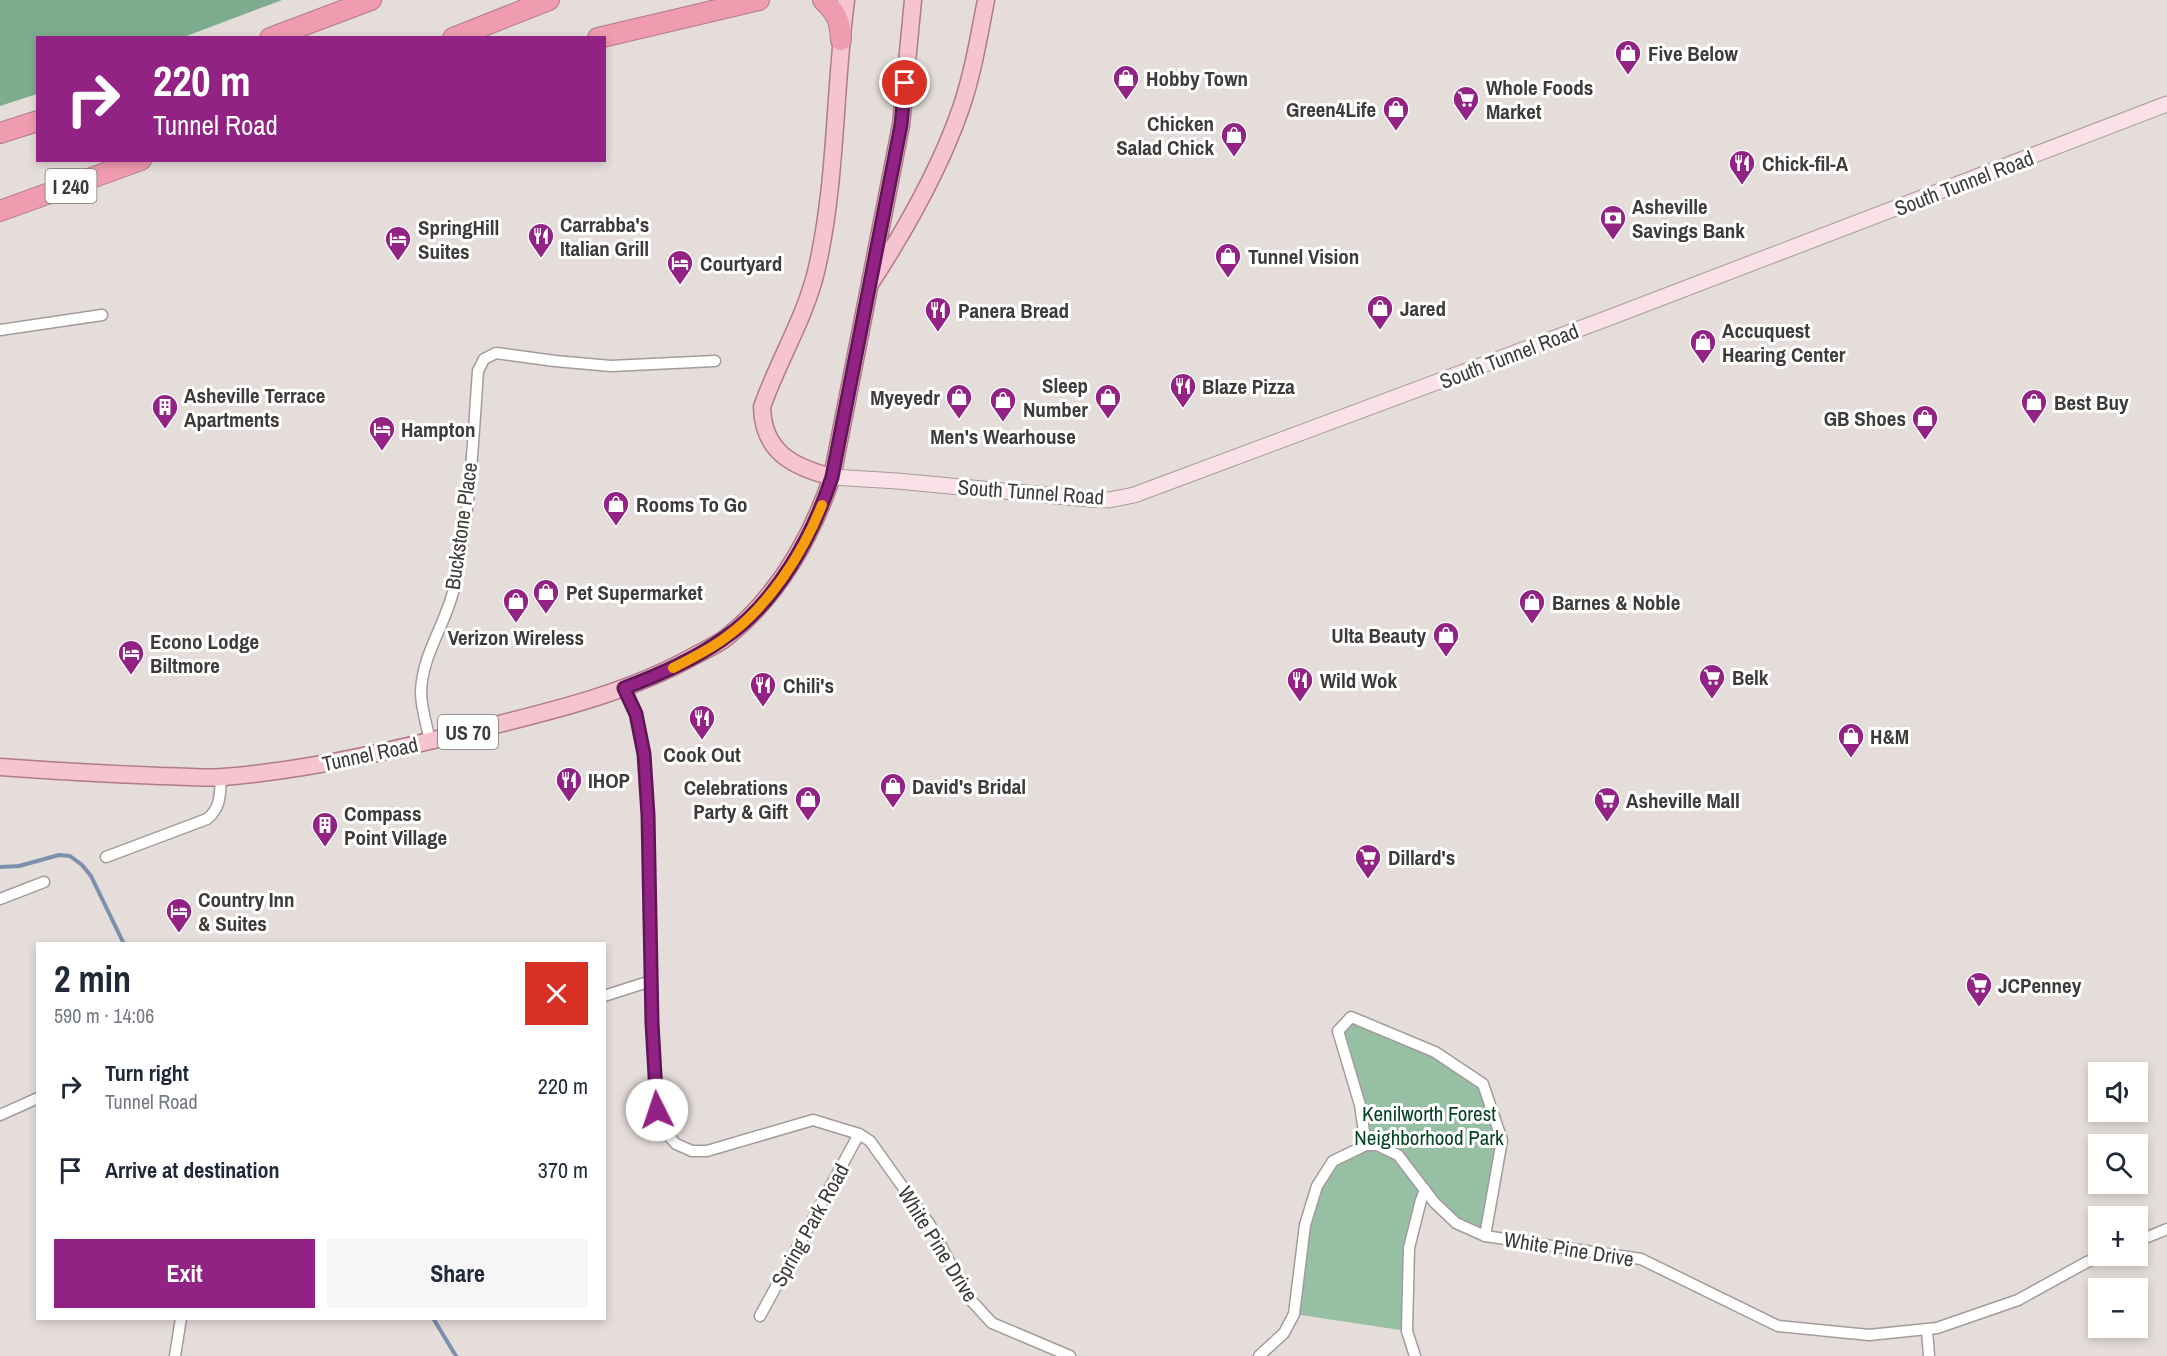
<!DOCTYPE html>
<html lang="en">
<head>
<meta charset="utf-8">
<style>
  body { margin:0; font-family:"Archivo Narrow",sans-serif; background:#f6f6f7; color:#1f2937; height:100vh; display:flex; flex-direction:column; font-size:22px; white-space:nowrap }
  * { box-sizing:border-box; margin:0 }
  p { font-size:20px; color:#747a83 }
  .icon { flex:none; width:33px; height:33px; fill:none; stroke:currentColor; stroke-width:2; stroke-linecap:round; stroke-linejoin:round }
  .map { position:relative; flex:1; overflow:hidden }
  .panel { position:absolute; left:36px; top:942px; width:570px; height:378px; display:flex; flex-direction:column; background:#fff; border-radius:0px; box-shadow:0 3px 9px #0003 }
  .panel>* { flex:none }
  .top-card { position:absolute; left:36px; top:36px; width:570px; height:126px; border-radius:0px; box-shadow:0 3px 9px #0003; background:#922284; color:#fff; overflow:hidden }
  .buttons { position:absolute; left:2088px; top:1062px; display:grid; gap:12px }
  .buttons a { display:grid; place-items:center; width:60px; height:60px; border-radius:0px; background:#fff; box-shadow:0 3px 9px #0003; font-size:30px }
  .pin { position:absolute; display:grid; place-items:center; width:51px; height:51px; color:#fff; margin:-26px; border:3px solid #fff; border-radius:50%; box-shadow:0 2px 6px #0007 }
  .me { position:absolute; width:66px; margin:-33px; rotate:356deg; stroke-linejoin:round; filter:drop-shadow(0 0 4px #0008) }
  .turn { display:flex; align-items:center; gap:21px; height:126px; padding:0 18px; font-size:27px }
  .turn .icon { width:78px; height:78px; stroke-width:2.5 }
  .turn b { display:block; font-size:42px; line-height:51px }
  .round { display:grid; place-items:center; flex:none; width:63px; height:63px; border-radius:0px; background:#f6f6f7 }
  .headline { display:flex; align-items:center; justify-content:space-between; height:102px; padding:0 18px }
  h1 { font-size:36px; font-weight:800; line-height:45px }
  .cta { display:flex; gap:12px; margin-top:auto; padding:12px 18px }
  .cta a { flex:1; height:69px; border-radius:0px; background:#922284; color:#fff; font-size:24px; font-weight:800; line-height:69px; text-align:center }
  .cta a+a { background:#f6f6f7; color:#1f2937 }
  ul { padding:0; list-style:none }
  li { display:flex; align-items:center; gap:18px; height:84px; padding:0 18px }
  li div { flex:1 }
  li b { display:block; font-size:22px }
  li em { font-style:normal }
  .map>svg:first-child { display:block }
  .green { fill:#97bfa4 }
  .forest { fill:#7dad8e }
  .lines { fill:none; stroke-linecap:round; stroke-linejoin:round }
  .stream { stroke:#7c90ac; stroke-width:4 }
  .street-casing { stroke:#a39b99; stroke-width:13 }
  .secondary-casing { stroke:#a39b99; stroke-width:17 }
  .primary-casing { stroke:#b17a87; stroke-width:19 }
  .highway-casing { stroke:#b17a87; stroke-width:22 }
  .street { stroke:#fff; stroke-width:10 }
  .secondary { stroke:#fae1e7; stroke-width:15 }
  .primary { stroke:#f5c4d0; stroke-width:16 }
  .highway { stroke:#ef9cb0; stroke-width:20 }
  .route-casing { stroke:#5f1656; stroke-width:15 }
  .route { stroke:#922284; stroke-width:10 }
  .slow { stroke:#f59e0b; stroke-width:10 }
  .labels { text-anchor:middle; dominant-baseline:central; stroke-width:6; stroke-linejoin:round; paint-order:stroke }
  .shield { fill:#fff; stroke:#787675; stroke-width:1.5 }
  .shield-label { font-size:20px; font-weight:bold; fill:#3e3b3a }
  .poi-label { font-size:21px; font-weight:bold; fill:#3e3b3a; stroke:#fff; text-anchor:start }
  .street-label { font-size:21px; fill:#3e3b3a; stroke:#fff }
  .park-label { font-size:21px; fill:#054325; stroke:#fff }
</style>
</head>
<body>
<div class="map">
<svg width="2167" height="1356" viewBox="0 0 2167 1356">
  <rect width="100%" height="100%" fill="#e5ddda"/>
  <!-- green -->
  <path class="green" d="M1351,1017l84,35 48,32 19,56 -17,96 -29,-13 -30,-33 -17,58 -2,83 -113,-17 11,-89 28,-64 33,-17 -28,-113z"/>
  <!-- forest -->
  <path class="forest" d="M0,0h282l-98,37 -146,1 -1,56 -37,12z"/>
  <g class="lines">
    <!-- stream -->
    <g class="stream">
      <path d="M0,867l19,-1 40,-11 11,1 12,9 9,11 33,68"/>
      <path d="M433,1318l23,38"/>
    </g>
    <!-- street casing -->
    <g class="street-casing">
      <g id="street">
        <path d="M0,330l102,-15"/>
        <path d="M624,688l12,25 8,41 4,61 4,208 5,87 9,23 10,11 16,7h15l106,-31 46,14 11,7 60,84 38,72 24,26 78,33"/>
        <path d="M430,741c-3,-15 -9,-33 -9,-49 1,-39 27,-71 34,-108 15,-70 18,-143 23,-213l6,-12 12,-6 59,8 56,5 104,-5"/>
        <path d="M106,857l101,-38c14,-11 13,-25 14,-42"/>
        <path d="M0,899l44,-17"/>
        <path d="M604,996l47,-15"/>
        <path d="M0,1115l38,-17"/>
        <path d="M1366,1145l-6,-40 -22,-74 13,-14 84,35 48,32 19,56 -17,96"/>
        <path d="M2138,1241l29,-12"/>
        <path d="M760,1316l99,-182"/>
        <path d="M1927,1330l2,26"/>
        <path d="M175,1356l6,-38"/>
        <path d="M1259,1356l25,-23 10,-19 11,-89 12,-39 16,-25 33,-16h11l21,10 36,47 22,21 29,13 156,23 137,67 91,9 68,-7 81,-28 69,-38 15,-6"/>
        <path d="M1415,1356l-8,-25 2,-83 12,-48 4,-10"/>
      </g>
    </g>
    <!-- secondary casing -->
    <g class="secondary-casing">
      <path id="secondary" d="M832,477l65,4 192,18 20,1 25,-5 477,-178 556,-213"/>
    </g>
    <!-- primary casing -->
    <g class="primary-casing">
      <g id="primary">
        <path d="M872,281c35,-54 68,-112 89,-173 12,-35 18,-72 25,-108"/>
        <path d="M832,477c-39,-10 -69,-25 -70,-70 16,-46 42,-87 54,-135 21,-89 18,-182 30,-272"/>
        <path d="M0,767c54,4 107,7 161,9 20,0 42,3 62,1 87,-7 171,-27 256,-48 73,-18 149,-36 215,-73 11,-6 23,-11 33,-19 51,-41 84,-99 105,-160l69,-352 12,-125"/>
      </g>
    </g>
    <!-- highway casing -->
    <g class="highway-casing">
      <g id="highway">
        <path d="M823,0c14,14 17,20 18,40"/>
        <path d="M270,38l101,-38"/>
        <path d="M453,38l96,-38"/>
        <path d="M598,38l161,-38"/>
        <path d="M0,133l38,-12"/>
        <path d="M0,211l141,-51"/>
      </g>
    </g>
    <!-- street -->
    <use href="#street" class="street"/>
    <!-- secondary -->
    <use href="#secondary" class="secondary"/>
    <!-- primary -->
    <use href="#primary" class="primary"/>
    <!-- highway -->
    <use href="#highway" class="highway"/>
  </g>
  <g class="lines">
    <!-- route casing -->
    <g class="route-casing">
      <path id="route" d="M657,1110l-5,-87 -4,-208 -4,-61 -8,-40 -12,-26c35,-13 69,-28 99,-49 53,-35 90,-104 109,-162l69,-352 4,-42"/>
    </g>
    <!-- route -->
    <use href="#route" class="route"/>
    <!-- slow -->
    <path class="slow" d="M673,668c17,-9 36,-18 52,-30 44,-32 77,-83 97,-133"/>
  </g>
  <!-- icons -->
  <defs>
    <g id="shop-pin" transform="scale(1.35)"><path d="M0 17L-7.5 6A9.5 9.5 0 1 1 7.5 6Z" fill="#922284" stroke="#fff"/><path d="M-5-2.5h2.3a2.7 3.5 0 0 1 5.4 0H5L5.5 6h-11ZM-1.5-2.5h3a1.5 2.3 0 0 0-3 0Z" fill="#fff"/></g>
    <g id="supermarket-pin" transform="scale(1.35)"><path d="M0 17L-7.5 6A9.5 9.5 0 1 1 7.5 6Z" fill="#922284" stroke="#fff"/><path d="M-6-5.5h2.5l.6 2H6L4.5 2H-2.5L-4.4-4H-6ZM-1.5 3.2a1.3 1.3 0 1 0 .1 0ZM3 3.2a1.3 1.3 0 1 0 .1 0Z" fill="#fff"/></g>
    <g id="restaurant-pin" transform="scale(1.35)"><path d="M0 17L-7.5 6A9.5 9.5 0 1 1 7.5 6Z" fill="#922284" stroke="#fff"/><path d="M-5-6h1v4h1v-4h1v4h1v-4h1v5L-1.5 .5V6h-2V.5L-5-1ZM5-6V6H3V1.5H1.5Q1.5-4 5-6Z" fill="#fff"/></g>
    <g id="bank-pin" transform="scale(1.35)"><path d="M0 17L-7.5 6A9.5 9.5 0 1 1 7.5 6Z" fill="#922284" stroke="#fff"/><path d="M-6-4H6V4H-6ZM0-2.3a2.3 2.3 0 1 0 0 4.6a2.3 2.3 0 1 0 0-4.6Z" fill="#fff"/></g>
    <g id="hotel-pin" transform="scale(1.35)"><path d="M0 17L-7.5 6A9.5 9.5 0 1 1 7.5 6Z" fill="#922284" stroke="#fff"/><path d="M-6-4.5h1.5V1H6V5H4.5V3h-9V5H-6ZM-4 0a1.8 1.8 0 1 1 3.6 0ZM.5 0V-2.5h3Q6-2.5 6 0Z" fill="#fff"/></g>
    <g id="building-pin" transform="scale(1.35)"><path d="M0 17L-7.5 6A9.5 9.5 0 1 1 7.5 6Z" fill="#922284" stroke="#fff"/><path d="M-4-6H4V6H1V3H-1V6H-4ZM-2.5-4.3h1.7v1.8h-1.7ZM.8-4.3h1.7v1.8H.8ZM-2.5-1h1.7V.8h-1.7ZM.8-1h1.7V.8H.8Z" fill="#fff"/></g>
  </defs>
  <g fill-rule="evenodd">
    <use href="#shop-pin" x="1628" y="53"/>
    <use href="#shop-pin" x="1126" y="78"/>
    <use href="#supermarket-pin" x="1466" y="99"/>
    <use href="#shop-pin" x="1396" y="109"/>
    <use href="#shop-pin" x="1234" y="135"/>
    <use href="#restaurant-pin" x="1742" y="163"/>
    <use href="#bank-pin" x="1613" y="218"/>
    <use href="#restaurant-pin" x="541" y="236"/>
    <use href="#hotel-pin" x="398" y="239"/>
    <use href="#shop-pin" x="1228" y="256"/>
    <use href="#hotel-pin" x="680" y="263"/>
    <use href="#shop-pin" x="1380" y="308"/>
    <use href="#restaurant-pin" x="938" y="310"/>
    <use href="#shop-pin" x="1703" y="342"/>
    <use href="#restaurant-pin" x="1183" y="386"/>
    <use href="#shop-pin" x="959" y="397"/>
    <use href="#shop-pin" x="1108" y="397"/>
    <use href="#shop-pin" x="1003" y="400"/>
    <use href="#shop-pin" x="2034" y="402"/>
    <use href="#building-pin" x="165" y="407"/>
    <use href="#shop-pin" x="1925" y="418"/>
    <use href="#hotel-pin" x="382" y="429"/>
    <use href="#shop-pin" x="616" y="504"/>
    <use href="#shop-pin" x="546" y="592"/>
    <use href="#shop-pin" x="516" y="601"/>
    <use href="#shop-pin" x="1532" y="602"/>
    <use href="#shop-pin" x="1446" y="635"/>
    <use href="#hotel-pin" x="131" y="653"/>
    <use href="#supermarket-pin" x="1712" y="677"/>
    <use href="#restaurant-pin" x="1300" y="680"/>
    <use href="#restaurant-pin" x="763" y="685"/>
    <use href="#restaurant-pin" x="702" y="718"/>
    <use href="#shop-pin" x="1851" y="736"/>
    <use href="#restaurant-pin" x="569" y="780"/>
    <use href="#shop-pin" x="893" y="786"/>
    <use href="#shop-pin" x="808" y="799"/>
    <use href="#supermarket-pin" x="1607" y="800"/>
    <use href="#building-pin" x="325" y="825"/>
    <use href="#supermarket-pin" x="1368" y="857"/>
    <use href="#hotel-pin" x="179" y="911"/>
    <use href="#supermarket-pin" x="1979" y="985"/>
  </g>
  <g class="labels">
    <!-- shield labels -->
    <g class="shield">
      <rect x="45.5" y="169" width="51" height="34" rx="4.5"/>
      <rect x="438" y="715" width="60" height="34" rx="4.5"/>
    </g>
    <g class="shield-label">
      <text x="71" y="186">I 240</text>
      <text x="468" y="732">US 70</text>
    </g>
    <!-- poi labels -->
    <g class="poi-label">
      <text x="1648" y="53">Five Below</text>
      <text x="1146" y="78">Hobby Town</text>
      <text x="1486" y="87">Whole Foods<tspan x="1486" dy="24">Market</tspan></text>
      <text x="1376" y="109" text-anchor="end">Green4Life</text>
      <text x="1214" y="123" text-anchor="end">Chicken<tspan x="1214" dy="24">Salad Chick</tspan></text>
      <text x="1762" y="163">Chick-fil-A</text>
      <text x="1632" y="206">Asheville<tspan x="1632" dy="24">Savings Bank</tspan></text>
      <text x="560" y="224">Carrabba's<tspan x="560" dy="24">Italian Grill</tspan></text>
      <text x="418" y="227">SpringHill<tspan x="418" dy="24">Suites</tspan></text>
      <text x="1248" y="256">Tunnel Vision</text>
      <text x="700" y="263">Courtyard</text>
      <text x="1400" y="308">Jared</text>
      <text x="958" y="310">Panera Bread</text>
      <text x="1722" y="330">Accuquest<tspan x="1722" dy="24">Hearing Center</tspan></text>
      <text x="1088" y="385" text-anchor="end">Sleep<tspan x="1088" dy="24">Number</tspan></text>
      <text x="1202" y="386">Blaze Pizza</text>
      <text x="184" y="395">Asheville Terrace<tspan x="184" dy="24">Apartments</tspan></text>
      <text x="940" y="397" text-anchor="end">Myeyedr</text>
      <text x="2054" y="402">Best Buy</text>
      <text x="1906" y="418" text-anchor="end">GB Shoes</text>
      <text x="401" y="429">Hampton</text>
      <text x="1003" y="436" text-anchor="middle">Men's Wearhouse</text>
      <text x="636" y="504">Rooms To Go</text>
      <text x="566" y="592">Pet Supermarket</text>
      <text x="1552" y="602">Barnes &amp; Noble</text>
      <text x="1426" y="635" text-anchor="end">Ulta Beauty</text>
      <text x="516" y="637" text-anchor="middle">Verizon Wireless</text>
      <text x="150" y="641">Econo Lodge<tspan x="150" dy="24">Biltmore</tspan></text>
      <text x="1732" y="677">Belk</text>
      <text x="1320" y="680">Wild Wok</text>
      <text x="783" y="685">Chili's</text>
      <text x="1870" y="736">H&amp;M</text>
      <text x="702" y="754" text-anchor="middle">Cook Out</text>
      <text x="588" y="780">IHOP</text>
      <text x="912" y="786">David's Bridal</text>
      <text x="788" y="787" text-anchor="end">Celebrations<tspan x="788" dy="24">Party &amp; Gift</tspan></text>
      <text x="1626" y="800">Asheville Mall</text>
      <text x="344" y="813">Compass<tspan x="344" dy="24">Point Village</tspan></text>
      <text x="1388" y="857">Dillard's</text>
      <text x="198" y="899">Country Inn<tspan x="198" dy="24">&amp; Suites</tspan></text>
      <text x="1998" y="985">JCPenney</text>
    </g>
    <!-- street labels -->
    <g class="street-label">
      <text transform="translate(1964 183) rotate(-21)">South Tunnel Road</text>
      <text transform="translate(1509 356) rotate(-21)">South Tunnel Road</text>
      <text transform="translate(1031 492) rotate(4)">South Tunnel Road</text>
      <text transform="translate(461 526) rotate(-82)">Buckstone Place</text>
      <text transform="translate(370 754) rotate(-12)">Tunnel Road</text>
      <text transform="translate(810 1225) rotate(-61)">Spring Park Road</text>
      <text transform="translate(938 1244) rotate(58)">White Pine Drive</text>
      <text transform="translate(1569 1249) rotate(9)">White Pine Drive</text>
    </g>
    <!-- park labels -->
    <g class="park-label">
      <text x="1429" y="1113">Kenilworth Forest<tspan x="1429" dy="24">Neighborhood Park</tspan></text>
    </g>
  </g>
</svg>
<div class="buttons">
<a><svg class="icon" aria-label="sound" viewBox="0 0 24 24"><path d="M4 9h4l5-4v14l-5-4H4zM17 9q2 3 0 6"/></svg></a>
<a><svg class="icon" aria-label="search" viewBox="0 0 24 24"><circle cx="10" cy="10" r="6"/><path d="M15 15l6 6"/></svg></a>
<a>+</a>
<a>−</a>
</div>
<div class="pin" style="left:905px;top:83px;background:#d93025"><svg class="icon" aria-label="arrive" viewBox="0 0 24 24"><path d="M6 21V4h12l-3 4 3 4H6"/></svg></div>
<svg class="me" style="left:657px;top:1110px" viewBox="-20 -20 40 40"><circle r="19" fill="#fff"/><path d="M0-13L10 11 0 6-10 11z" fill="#922284"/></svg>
<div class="top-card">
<div class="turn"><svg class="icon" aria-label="right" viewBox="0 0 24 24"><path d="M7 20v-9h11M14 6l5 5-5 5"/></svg><div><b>220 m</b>Tunnel Road</div></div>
</div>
<section class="panel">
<div class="headline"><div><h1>2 min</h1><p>590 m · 14:06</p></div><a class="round" style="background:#d93025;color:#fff"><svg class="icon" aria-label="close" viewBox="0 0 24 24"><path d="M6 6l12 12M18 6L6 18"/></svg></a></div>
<ul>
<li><svg class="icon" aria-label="right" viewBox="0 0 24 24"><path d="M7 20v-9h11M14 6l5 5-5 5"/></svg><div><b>Turn right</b><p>Tunnel Road</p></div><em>220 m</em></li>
<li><svg class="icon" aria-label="arrive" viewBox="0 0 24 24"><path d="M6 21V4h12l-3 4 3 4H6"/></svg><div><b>Arrive at destination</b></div><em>370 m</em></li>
</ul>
<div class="cta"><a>Exit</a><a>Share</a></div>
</section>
</div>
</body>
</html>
